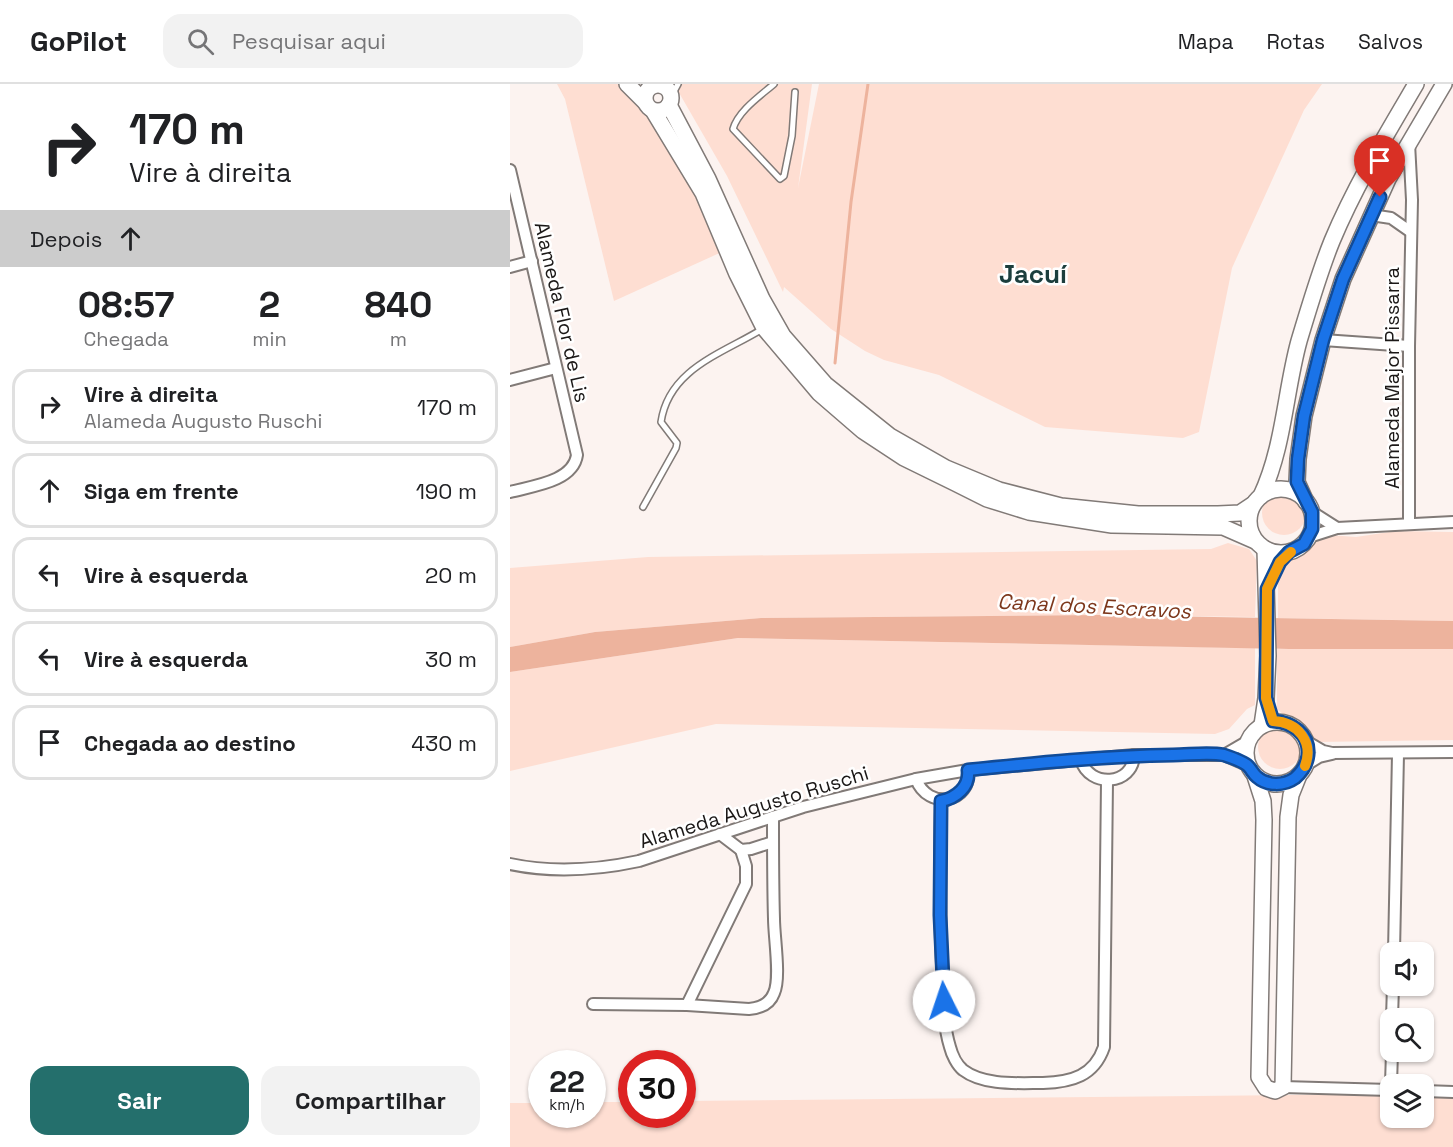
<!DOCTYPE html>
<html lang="pt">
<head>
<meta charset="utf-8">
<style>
  body { margin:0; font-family:"Space Grotesk",sans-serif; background:#f2f2f2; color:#202124; height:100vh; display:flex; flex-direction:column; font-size:22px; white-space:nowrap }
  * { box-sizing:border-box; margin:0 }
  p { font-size:20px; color:#757577 }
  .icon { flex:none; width:33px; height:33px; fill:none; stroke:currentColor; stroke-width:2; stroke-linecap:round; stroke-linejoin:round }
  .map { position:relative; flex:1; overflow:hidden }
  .side { display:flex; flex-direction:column; background:#fff; width:510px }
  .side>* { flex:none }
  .top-card { background:#fff; color:#202124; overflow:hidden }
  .buttons { position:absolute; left:870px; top:858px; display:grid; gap:12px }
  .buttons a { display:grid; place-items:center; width:54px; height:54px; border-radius:12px; background:#fff; box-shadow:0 2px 4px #0004; font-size:30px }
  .speed { position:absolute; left:18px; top:966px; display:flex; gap:12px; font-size:30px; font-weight:700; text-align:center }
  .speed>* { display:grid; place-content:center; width:78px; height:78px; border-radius:50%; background:#fff; box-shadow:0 2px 4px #0004; line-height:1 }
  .speed small { font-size:15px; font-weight:400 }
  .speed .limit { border:9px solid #d22; background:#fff; color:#111 }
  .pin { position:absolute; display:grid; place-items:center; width:51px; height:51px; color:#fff; margin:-62px -26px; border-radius:50% 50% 50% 0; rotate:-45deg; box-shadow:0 0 6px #0007 }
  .pin .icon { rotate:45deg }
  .me { position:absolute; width:66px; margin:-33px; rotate:356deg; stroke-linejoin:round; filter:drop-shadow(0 0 4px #0008) }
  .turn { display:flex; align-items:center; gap:21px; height:126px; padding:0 30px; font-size:27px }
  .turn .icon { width:78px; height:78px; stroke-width:2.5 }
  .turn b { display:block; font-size:42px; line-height:51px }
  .then { display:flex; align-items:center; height:57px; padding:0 30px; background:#0003; gap:12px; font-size:22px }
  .eta { display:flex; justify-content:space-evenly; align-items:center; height:102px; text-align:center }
  .eta b { font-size:36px; font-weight:800; line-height:42px }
  .primary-button { display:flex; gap:12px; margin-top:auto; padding:12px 30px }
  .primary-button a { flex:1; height:69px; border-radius:18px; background:#246f6c; color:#fff; font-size:24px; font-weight:800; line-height:69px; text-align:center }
  .primary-button a+a { background:#f2f2f2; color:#202124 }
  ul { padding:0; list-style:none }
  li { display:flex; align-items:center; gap:18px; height:75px; margin:0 12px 9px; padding:0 18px; border:3px solid #e0e0e0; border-radius:18px }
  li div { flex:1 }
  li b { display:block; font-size:22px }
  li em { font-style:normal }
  header { display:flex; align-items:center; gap:36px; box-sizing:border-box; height:84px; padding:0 30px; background:#fff; border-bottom:2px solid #e0e0e0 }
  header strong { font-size:28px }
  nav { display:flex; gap:33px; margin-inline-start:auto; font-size:21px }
  .search { width:420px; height:54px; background:#f2f2f2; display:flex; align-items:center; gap:15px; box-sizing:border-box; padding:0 21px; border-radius:18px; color:#757577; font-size:22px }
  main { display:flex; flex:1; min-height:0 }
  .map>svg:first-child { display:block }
  .green { fill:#feded2 }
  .water { fill:#edb39d }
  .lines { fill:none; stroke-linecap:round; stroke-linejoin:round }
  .stream { stroke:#edb39d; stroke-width:3 }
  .lane-casing { stroke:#817a77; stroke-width:8 }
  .street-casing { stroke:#817a77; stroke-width:14 }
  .secondary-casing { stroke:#817a77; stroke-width:18 }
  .lane { stroke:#fff; stroke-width:5 }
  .street { stroke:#fff; stroke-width:10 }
  .secondary { stroke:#fff; stroke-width:15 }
  .route-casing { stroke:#114b97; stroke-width:15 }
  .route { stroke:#1a73e8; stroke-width:10 }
  .slow { stroke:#f59e0b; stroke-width:10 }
  .labels { text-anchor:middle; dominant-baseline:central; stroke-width:5; stroke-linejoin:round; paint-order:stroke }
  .street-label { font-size:20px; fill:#1b1817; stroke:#fff }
  .water-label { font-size:21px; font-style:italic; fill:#7d371b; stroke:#fff }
  .district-label { font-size:26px; font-weight:bold; fill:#1c3e3d; stroke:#fff }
</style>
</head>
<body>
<header>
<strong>GoPilot</strong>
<div class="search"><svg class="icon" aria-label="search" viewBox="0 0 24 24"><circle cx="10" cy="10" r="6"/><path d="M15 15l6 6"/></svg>Pesquisar aqui</div>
<nav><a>Mapa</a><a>Rotas</a><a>Salvos</a></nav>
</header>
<main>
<section class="side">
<div class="top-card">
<div class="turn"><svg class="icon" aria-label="right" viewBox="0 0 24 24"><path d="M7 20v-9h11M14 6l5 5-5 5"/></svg><div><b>170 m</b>Vire à direita</div></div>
<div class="then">Depois<svg class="icon" aria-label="ahead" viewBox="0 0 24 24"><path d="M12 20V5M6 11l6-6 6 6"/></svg></div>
</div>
<div class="eta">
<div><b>08:57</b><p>Chegada</p></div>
<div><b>2</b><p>min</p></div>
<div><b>840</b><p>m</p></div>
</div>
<ul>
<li><svg class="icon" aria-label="right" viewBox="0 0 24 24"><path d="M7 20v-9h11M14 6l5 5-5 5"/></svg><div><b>Vire à direita</b><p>Alameda Augusto Ruschi</p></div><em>170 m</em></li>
<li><svg class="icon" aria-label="ahead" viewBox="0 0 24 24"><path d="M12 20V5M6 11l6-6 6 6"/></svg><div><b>Siga em frente</b></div><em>190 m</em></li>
<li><svg class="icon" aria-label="left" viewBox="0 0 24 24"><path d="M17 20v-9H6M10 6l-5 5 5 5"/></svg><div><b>Vire à esquerda</b></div><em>20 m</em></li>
<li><svg class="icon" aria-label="left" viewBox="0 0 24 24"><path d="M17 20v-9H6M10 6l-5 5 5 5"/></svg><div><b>Vire à esquerda</b></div><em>30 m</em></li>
<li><svg class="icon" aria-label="arrive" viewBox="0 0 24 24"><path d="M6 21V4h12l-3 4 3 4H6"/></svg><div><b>Chegada ao destino</b></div><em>430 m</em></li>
</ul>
<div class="primary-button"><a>Sair</a><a>Compartilhar</a></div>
</section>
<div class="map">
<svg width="943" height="1063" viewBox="0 0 943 1063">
  <rect width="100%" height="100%" fill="#fcf3f0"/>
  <!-- green -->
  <g class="green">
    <path d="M47,0h65l49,63 15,23 38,81 -110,50 -49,-202z"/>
    <path d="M164,0h138l-14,104 21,-104h503l-18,26 -72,158 -33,164 -16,6 -138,-11 -106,-52 -55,-15 -19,-9 -34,-22 -47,-42 -1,5 -56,-116z"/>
    <circle cx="774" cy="429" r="22"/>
    <path d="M886,447l57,1v89l-175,-3v-54l51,-29 27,2z"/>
    <path d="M718,459l21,6 8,12 -2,56 -157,-2 -337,3 -166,14 -85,15v-79l138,-11 563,-8z"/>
    <path d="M228,554l517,10v57l-8,4 -18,20 -14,5 -499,-10 -206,47v-99z"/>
    <path d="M767,565h176v91l-137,2 -39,-33z"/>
    <circle cx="770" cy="663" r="22"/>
    <path d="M943,1009v54h-943v-44h31l1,11h50l1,-12h38l1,12h50l1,-13 707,-7v24h34v-24z"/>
  </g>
  <!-- water -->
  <path class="water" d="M588,531l355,6v28h-164l-551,-11 -228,34v-25l85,-15 166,-14z"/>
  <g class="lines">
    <!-- stream -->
    <path class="stream" d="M325,279l16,-161 17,-118"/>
    <!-- lane casing -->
    <g class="lane-casing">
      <g id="lane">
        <path d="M264,0c-14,12 -36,27 -41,45l47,50 4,-3 8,-40 3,-44"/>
        <path d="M151,1l2,-1"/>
        <path d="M161,13l7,-13"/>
        <path d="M133,423l33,-59 1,-5 -16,-21c8,-54 63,-69 103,-94"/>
      </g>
    </g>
    <!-- street casing -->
    <g class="street-casing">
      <g id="street">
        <path d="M0,86l67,285c-4,27 -45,31 -67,37"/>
        <path d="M861,131l20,3 20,14"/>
        <path d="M0,183l22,-6"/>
        <path d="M813,256l86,6"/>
        <path d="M0,296l46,-12"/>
        <path d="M802,428l25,16"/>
        <path d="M899,440v-178l3,-146 -3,-57"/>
        <path d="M799,453l28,-9 116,-6"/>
        <path d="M796,657l17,10 9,2 121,-1"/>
        <path d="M714,671l24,-14"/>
        <path d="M571,676c8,28 52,26 53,-5"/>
        <path d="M796,681l13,-8 13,-3"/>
        <path d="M406,695c12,32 56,24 52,-9"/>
        <path d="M431,717c-1,55 -2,109 1,164 1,26 0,56 8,82 2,8 7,18 13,23 21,16 56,13 80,13 29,-1 51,-7 61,-36l3,-266"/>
        <path d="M210,750l21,16 10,-1 22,-7"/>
        <path d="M0,780c42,9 87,6 129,-3l164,-54 113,-28 52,-9 166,-15h90l23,10"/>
        <path d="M884,868l4,-198"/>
        <path d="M83,920l94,1 62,4c12,-1 21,-5 25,-16 7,-15 0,-56 0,-74 -1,-34 -1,-68 -1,-102"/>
        <path d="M177,921l59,-121v-18l-5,-16"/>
        <path d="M882,934l1,-32"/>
        <path d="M881,1000l1,-32"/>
        <path d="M773,1003l107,3"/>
        <path d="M914,1007l29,1"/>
      </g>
    </g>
    <!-- secondary casing -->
    <g class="secondary-casing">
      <g id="secondary">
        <path d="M117,0l18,18"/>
        <circle cx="148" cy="14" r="13"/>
        <path d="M159,21l39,74 54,120 21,37 42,48 65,52 56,32 53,22 62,16 77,8h80l22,-1 12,-8"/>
        <path d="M144,28l49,81 34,81 27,54 55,65 44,38 41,27 51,25 32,16 42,13 83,13 111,2 32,14"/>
        <circle cx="771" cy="437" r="32"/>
        <path d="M751,412c23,-49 24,-104 38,-155 10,-33 20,-68 33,-100 23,-55 54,-106 84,-157"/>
        <path d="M796,418l-9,-20 1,-23 6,-43 19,-76 20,-61 45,-100 56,-95"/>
        <circle cx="767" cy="669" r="31"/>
        <path d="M752,641l4,-27 2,-42 -3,-107"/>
        <path d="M745,692l8,25 1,19 -5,257 7,11 9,3 8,-4 5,-270 3,-22 8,-20"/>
      </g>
    </g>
    <!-- lane -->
    <use href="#lane" class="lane"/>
    <!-- street -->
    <use href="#street" class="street"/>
    <!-- secondary -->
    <use href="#secondary" class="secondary"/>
  </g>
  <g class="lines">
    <!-- route casing -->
    <g class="route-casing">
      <path id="route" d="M434,917l-4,-86 1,-114c15,-3 29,-14 27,-31 68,-7 137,-14 205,-15 16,0 35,-3 51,0 6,2 20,7 24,11 4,4 5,8 9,11 10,9 27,9 38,1 7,-6 12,-14 13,-23 2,-21 -16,-33 -35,-34l-7,-23 1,-109 13,-27 9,-10 15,-8 8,-15v-17l-15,-30 1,-23 6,-43 19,-76 20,-61 37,-82"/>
    </g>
    <!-- route -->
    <use href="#route" class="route"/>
    <!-- slow -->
    <path class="slow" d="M781,468l-11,10 -13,27 -1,109 7,23c25,1 41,21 32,45"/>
  </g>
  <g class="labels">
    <!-- street labels -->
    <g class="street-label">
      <text transform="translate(52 228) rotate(77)">Alameda Flor de Lis</text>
      <text transform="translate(882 294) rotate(-90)">Alameda Major Pissarra</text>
      <text transform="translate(244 723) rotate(-17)">Alameda Augusto Ruschi</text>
    </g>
    <!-- water labels -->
    <g class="water-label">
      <text transform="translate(584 522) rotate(3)">Canal dos Escravos</text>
    </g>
    <!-- district labels -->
    <g class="district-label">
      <text x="523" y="190">Jacuí</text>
    </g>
  </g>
</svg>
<div class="buttons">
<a><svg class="icon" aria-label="sound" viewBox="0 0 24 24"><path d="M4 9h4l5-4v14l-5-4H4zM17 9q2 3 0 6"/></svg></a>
<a><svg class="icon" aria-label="search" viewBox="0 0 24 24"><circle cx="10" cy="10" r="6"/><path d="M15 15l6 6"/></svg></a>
<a><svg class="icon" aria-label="layers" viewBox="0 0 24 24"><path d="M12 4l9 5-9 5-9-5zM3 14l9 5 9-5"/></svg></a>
</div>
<div class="speed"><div>22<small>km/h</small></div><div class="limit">30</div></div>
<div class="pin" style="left:870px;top:113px;background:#d93025"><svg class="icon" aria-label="arrive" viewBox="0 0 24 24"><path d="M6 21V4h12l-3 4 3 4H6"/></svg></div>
<svg class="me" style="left:434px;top:917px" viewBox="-20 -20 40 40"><circle r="19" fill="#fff"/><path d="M0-13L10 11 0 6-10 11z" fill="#1a73e8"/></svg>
</div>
</main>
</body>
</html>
